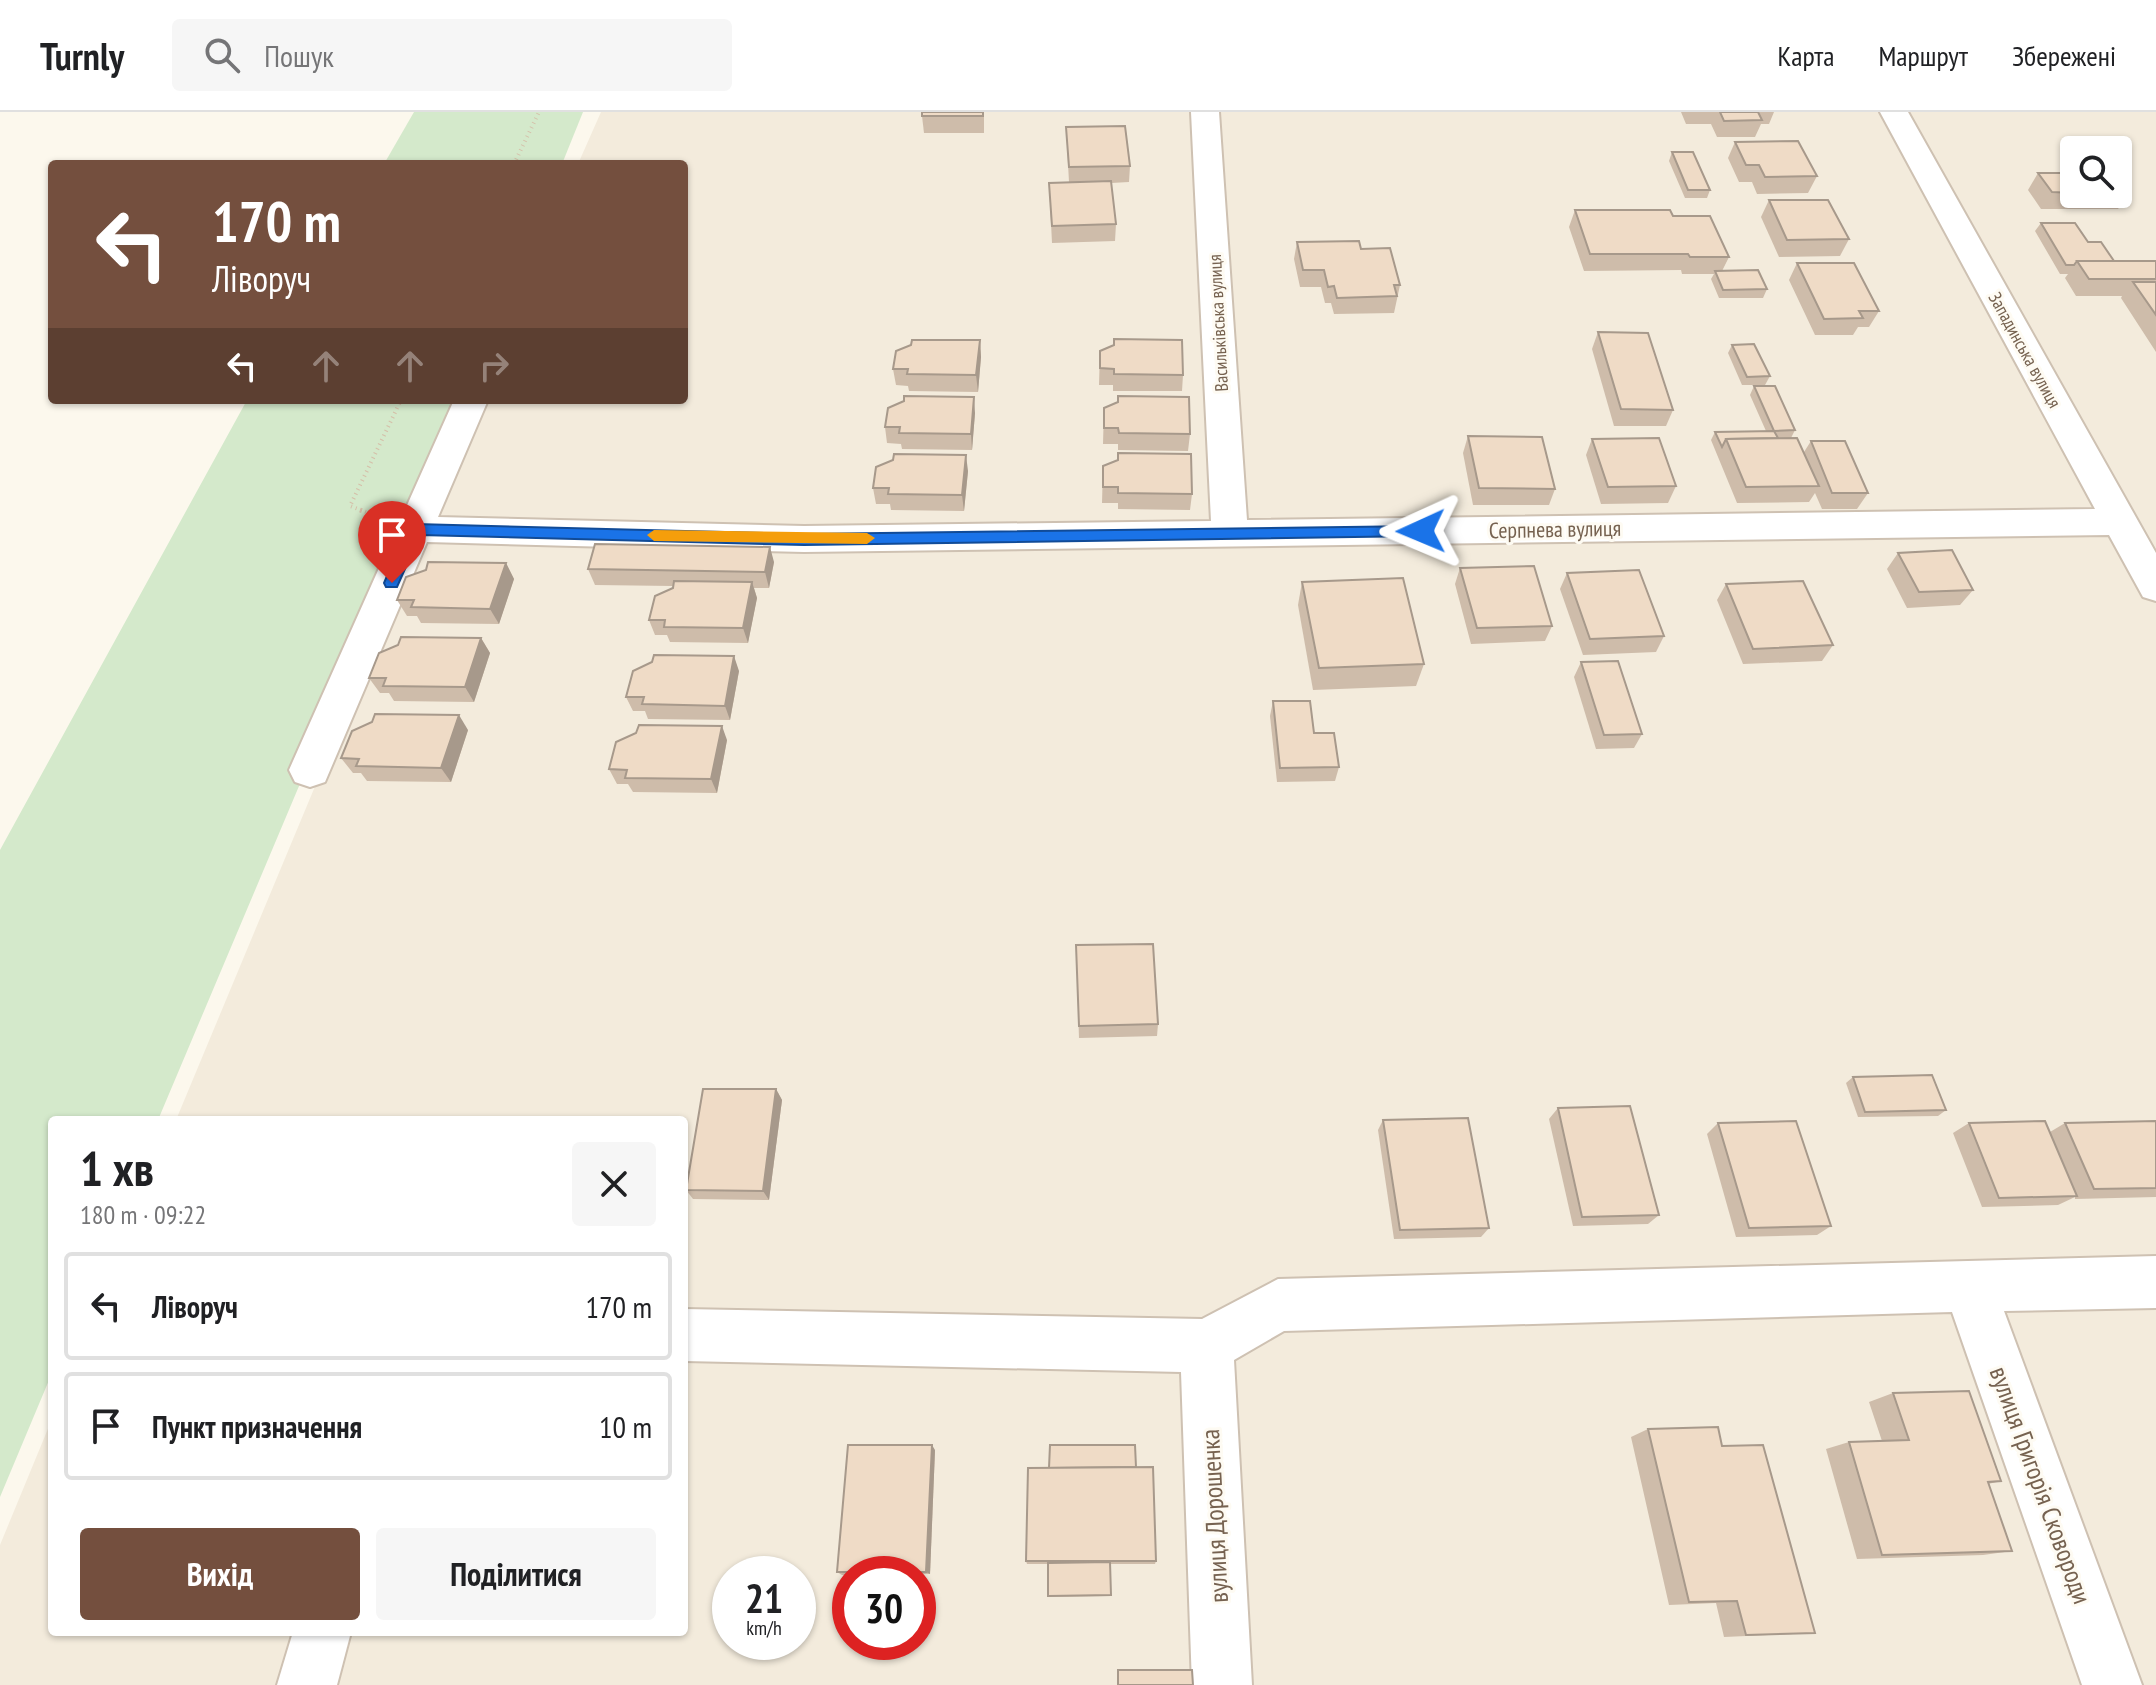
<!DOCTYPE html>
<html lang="uk">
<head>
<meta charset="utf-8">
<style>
  body { margin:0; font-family:"PT Sans Narrow",sans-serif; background:#f6f6f6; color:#202124; height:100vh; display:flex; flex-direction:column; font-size:30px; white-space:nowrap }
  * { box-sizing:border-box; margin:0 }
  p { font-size:26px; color:#757577 }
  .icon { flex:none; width:44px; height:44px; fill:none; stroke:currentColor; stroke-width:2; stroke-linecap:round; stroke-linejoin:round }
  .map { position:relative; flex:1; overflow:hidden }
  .details { position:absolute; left:48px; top:1004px; width:640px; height:520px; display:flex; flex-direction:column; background:#fff; border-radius:8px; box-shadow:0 2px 6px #0004 }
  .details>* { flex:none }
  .top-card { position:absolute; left:48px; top:48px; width:640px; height:244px; border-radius:8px; box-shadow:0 2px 6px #0004; background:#744f3e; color:#fff; overflow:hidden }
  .buttons { position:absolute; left:2060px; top:24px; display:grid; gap:16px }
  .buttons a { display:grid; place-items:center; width:72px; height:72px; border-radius:8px; background:#fff; box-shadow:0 2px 6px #0004; font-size:40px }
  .speed { position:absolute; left:712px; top:1444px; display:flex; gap:16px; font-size:40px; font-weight:700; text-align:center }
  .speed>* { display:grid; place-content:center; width:104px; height:104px; border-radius:50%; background:#fff; box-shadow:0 2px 6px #0004; line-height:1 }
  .speed small { font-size:20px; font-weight:400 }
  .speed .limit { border:12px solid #d22; background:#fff; color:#111 }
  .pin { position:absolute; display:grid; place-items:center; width:68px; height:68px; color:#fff; margin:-82px -34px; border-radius:50% 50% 50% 0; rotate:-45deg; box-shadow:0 0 8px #0007 }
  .pin .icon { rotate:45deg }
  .me { position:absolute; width:88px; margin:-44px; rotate:269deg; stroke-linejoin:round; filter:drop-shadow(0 0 6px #0008) }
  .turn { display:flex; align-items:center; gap:28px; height:168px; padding:0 32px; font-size:36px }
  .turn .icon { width:104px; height:104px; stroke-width:2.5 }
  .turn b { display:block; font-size:56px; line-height:68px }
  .lanes { display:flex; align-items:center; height:76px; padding:0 32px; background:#0003; justify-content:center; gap:40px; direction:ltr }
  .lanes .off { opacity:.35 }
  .round { display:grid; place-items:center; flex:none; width:84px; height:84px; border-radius:8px; background:#f6f6f6 }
  .overview { display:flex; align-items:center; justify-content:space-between; height:136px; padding:0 32px }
  h1 { font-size:48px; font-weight:700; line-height:60px }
  .cta { display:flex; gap:16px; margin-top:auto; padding:16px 32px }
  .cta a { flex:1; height:92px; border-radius:8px; background:#744f3e; color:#fff; font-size:32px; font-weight:700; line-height:92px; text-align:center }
  .cta a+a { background:#f6f6f6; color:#202124 }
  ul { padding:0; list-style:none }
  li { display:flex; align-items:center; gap:24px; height:108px; margin:0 16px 12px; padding:0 16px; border:4px solid #e0e0e0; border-radius:8px }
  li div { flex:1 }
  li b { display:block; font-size:30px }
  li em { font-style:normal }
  header { display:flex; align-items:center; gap:48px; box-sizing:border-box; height:112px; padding:0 40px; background:#fff; border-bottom:2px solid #e0e0e0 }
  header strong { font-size:38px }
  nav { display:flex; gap:44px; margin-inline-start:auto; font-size:28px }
  .search { width:560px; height:72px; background:#f6f6f6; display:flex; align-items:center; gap:20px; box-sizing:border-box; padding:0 28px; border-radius:8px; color:#757577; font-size:30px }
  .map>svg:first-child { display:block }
  .residential { fill:#f3ebdc; fill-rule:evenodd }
  .green { fill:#d4e9cb }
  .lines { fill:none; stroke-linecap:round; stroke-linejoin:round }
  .minor-casing { stroke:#cec1b2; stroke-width:4 }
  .path-far1 { stroke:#d5bfa9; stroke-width:4; stroke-dasharray:1 4; stroke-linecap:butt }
  .path { stroke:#d5bfa9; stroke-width:5; stroke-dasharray:2 6; stroke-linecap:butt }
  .minor { fill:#fff; fill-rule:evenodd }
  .wall { fill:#cebcaa }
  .shaded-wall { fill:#a7998b }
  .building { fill:#efdbc6; stroke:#a7998b; stroke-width:2 }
  .route { fill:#1a73e8; stroke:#114b97; stroke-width:2 }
  .slow { fill:#f59e0b }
  .labels { text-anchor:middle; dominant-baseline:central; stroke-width:6; stroke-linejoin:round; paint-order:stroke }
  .far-street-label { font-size:18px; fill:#766250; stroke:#fefbf3 }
  .street-label { font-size:22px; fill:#766250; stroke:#fefbf3 }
  .near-street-label { font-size:26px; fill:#766250; stroke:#fefbf3 }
</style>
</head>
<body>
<header>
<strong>Turnly</strong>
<div class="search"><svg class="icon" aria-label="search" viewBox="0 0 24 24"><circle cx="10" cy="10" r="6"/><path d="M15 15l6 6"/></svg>Пошук</div>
<nav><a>Карта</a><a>Маршрут</a><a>Збережені</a></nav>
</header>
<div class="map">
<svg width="2156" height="1573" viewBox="0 0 2156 1573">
  <rect width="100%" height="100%" fill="#fcf8ed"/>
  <!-- residential -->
  <path class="residential" d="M601,0h1555v1573h-2156v-140l52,-126v213h632v-512h-508l300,-720h208v-236h-106zM2074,38h44v44h-44zM730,1462h68v68h-68zM850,1462h68v68h-68z"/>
  <!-- green -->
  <g class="green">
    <path d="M414,0h169l-21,52h-178z"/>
    <path d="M247,288h215l-304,720h-106v253l-52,124v-647z"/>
  </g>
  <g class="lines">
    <!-- minor casing -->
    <g class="minor-casing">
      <g id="minor">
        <path d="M1191,0h28l28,408 848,-11 -215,-397h28l248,441v48l-13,-4 -34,-62 -1305,17 -377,-10 -102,240 -15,5 -15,-5 -6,-12 165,-370h34l-50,117 366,9 407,-5z"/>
        <path d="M2156,1144v52l-152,3 138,374h-60l-130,-373 -668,19 -50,29 18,325h-60l-11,-313 -497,-11v-52l518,10 76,-40z"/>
        <path d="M293,1520h58l-14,53h-60z"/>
      </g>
    </g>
    <!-- path-far1 -->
    <g class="path-far1">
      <path d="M514,52l25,-52"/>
      <path d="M366,400l-16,-6 51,-106"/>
    </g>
    <!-- path -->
    <path class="path" d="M360,398l18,6"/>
    <!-- minor -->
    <use href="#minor" class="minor"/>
  </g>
  <!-- wall -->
  <g class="wall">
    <path d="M984,0v21h-60l-2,-17z"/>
    <path d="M1681,0h93l-5,12h-8l-6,13h-38l-6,-13h-25z"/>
    <path d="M1066,15l64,39 -1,16 -18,1 5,41 -1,17 -63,2 -3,-60 20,-1z"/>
    <path d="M1735,30l82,34 -9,17 -51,1 -5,-12h-13l-11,-24z"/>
    <path d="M1672,40l38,38 -3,8h-22l-16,-37z"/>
    <path d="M2038,61h36v21h44v-18l12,17 -12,16h-77l-13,-19z"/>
    <path d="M1769,88l80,39 -9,17 -61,1 -18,-40z"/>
    <path d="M1575,98l98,6 56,41 -7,14 45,18 -4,9h-44l-8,-19 3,-5h-32l-1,-4 -97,1 -15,-44z"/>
    <path d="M2041,111l47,19 26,19 42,18v73l-35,-54 1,-2h-46l-11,-18 3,-4h-8l-25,-43z"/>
    <path d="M1297,130l64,7 39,36 -6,28 -60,1 -3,-11h-6l-4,-16h-21l-6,-28z"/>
    <path d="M1797,151l82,48 -10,16h-11l-5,8h-38l-26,-55z"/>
    <path d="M1598,220l75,78 -7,16h-52l-22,-77z"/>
    <path d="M980,228l1,17 -3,35 -69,-1 -1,-5 -12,-1 -3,-16z"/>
    <path d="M1732,233l38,31 -5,9h-23l-14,-32z"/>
    <path d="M1100,239l83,24 -1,16h-69v-6h-14z"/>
    <path d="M1754,274l41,44 -4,8 13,14 7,-11 57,52 -11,16h-35l-7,-16 -6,9 -72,1 -26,-63 4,-8 51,-1 -16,-36z"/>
    <path d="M1104,296l86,26 -2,17 -70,-1v-6h-15z"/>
    <path d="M975,301l-3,37 -70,-1 -1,-5 -14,-1 -2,-16z"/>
    <path d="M1468,324l87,53 -6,16h-76l-10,-52z"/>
    <path d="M1592,327l84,47 -8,17 -67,1 -15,-49z"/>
    <path d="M1103,354l89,28 -2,16 -72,-1v-6h-16z"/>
    <path d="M968,359l-4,40 -73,-1 -1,-6h-14l-3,-16z"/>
    <path d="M1898,441l75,37 -13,15 -53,3 -20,-39z"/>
    <path d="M774,450l-5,26h-15l3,10 -9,45 -78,-1 -3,-7h-12l-6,-15 24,-34 -78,-1 -7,-16z"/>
    <path d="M506,451l8,16 -15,45 -78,-1 -4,-7h-10l-10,-16z"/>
    <path d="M1460,456l92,58 -7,15 -74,3 -16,-60z"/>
    <path d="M1567,461l97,63 -8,16 -73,3 -23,-66z"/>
    <path d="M1302,470l122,82 -8,22 -103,4 -15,-85z"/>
    <path d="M1726,472l107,61 -11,16 -79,3 -26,-64z"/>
    <path d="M481,526l9,15 -16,49 -80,-1 -5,-8h-9l-11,-15z"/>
    <path d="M1581,550l61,72 -8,14 -38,1 -22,-72z"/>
    <path d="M739,559l-9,49 -82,-1 -3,-8h-12l-7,-14z"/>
    <path d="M1273,589l41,32 25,34 -4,14 -58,1 -7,-66z"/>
    <path d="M468,618l-17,52 -84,-1 -6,-8h-8l-12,-15z"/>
    <path d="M727,628l-10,53 -84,-1 -5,-8h-11l-8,-15z"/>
    <path d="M1076,833l82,79 -1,12 -78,2z"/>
    <path d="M1853,965l93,33 -8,6 -80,1 -12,-34z"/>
    <path d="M776,977l6,11 -13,100 -76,-1 -7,-9z"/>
    <path d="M1558,996l101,107 -11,9 -75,2 -24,-107z"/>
    <path d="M1383,1008l106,108 -8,9 -87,2 -16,-109z"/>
    <path d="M2156,1009v76l-81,2v-2l-17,8 -76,2 -29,-74 16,-10 81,9 15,-9z"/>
    <path d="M1718,1011l113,103 -14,9 -81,2 -29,-103z"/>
    <path d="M1893,1281l108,88 -13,3 24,67 -29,4 -126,4 -31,-110 23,-7 33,-1 -13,-39z"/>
    <path d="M1648,1317l74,17 93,187 -91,4 -8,-34 -47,2 -38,-168z"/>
    <path d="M935,1338l-5,124 -88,1 -5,-3z"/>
    <path d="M1136,1355l20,94 -1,3h-45v32l-62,1v-33h-21l-1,-3z"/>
  </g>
  <!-- shaded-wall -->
  <g class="shaded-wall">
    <path d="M980,228l1,17 -3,35 -2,-17z"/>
    <path d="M974,285l1,16 -3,37 -1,-16z"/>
    <path d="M966,343l2,16 -4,40 -2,-16z"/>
    <path d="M770,435l4,15 -5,26 -4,-16z"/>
    <path d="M506,451l8,16 -15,45 -9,-15z"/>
    <path d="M752,470l5,16 -9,45 -5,-15z"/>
    <path d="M481,526l9,15 -16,49 -9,-15z"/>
    <path d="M734,544l5,15 -9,49 -5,-14z"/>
    <path d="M459,603l9,15 -17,52 -10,-14z"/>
    <path d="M722,614l5,14 -10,53 -6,-14z"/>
    <path d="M776,977l6,11 -13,100 -6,-9z"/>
    <path d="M932,1333l3,5 -5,124 -4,-2z"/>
  </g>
  <!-- building -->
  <g class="building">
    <rect x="922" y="0" width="61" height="4"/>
    <path d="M1720,0h38l4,8 -38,1z"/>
    <path d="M1125,14l5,40 -61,1 -3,-40z"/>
    <path d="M1798,29l19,35 -52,1 -6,-12h-13l-11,-23z"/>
    <path d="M1672,40h21l17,38h-22z"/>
    <path d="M2038,61h36v20l-22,-1z"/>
    <path d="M2118,64l12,17h-12z"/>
    <path d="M1111,69l5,43 -64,2 -3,-43z"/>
    <path d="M1769,88h59l21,39 -62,1z"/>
    <path d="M1575,98h95l3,6h37l19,41h-39l-2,-3h-98z"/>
    <path d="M2041,111h34l13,19h13l13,19h-37l-3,4h-8z"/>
    <path d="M1359,129l2,8 29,-1 10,37h-6l3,11 -60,2 -3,-12 -6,1 -4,-17h-21l-6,-28z"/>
    <path d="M2077,149h79v18h-67z"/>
    <path d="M1797,151h57l25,48h-20l4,7 -39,1z"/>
    <path d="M1758,158l9,19 -44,1 -8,-19z"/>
    <path d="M2133,170h23v33z"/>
    <path d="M1598,220l50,1 25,77 -52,-1z"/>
    <path d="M1114,227l68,1 1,35 -69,-1v-5l-14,-1v-17l14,-6z"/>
    <path d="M912,228h68l-4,35 -69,-1 1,-5h-15l3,-18 15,-6z"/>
    <path d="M1754,232l16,32 -23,1 -15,-32z"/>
    <path d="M1754,274h21l20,44 -21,1z"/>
    <path d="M904,284l70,1 -3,37 -72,-1 1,-6h-15l3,-19 16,-7z"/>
    <path d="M1118,284l71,1 1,37 -71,-1 -1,-5h-14v-20l14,-6z"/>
    <path d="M1774,319l4,7 -52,1 -4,8 -7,-15z"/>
    <path d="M1468,324l74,1 13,52 -76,-1z"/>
    <path d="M1659,326l17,48 -68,1 -16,-48z"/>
    <path d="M1797,326l22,48 -73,1 -20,-48z"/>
    <path d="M1811,329h34l23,52h-36z"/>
    <path d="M1118,341l73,1 1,40 -74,-1v-6h-15v-21l15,-6z"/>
    <path d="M894,342l72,1 -4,40 -74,-1 1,-6h-16l3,-21 17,-7z"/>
    <path d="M595,432l175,3 -5,25 -177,-3z"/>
    <path d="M1952,438l21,40 -54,2 -21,-39z"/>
    <path d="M428,450l78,1 -16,46 -79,-2 3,-7h-17l9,-23 20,-7z"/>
    <path d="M1534,454l18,60 -75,2 -17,-60z"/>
    <path d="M1639,458l25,66 -74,3 -23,-66z"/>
    <path d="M1403,466l21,86 -105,4 -17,-86z"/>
    <path d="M674,469l78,1 -9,46 -79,-1 1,-7h-16l6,-24 18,-8z"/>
    <path d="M1803,469l30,64 -80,4 -27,-65z"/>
    <path d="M401,525l80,1 -16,49 -82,-1 3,-8h-17l10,-25 19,-8z"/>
    <path d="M654,543l80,1 -9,50 -83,-2 2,-7h-18l7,-26 19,-9z"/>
    <path d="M1618,549l24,73 -38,1 -23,-73z"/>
    <path d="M1273,589h37l4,32h20l5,34 -59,1z"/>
    <path d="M375,602l84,1 -18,53 -85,-2 3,-7 -18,-1 11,-27 20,-9z"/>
    <path d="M639,613l83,1 -11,53 -86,-1 2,-8 -18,-1 7,-27 20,-9z"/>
    <path d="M1153,832l5,80 -79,2 -3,-81z"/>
    <path d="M1932,963l14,35 -81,2 -12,-35z"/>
    <path d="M703,977h73l-13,102 -77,-1z"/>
    <path d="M1630,994l29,109 -77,2 -24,-109z"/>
    <path d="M1468,1006l21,110 -89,2 -17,-110z"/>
    <path d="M1796,1009l35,105 -82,2 -31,-105z"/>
    <path d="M2045,1009l32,75 -78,2 -30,-75z"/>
    <path d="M2156,1009v67l-62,1 -29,-66z"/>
    <path d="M1969,1279l32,90 -13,1 24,69 -130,4 -33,-113 60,-2 -16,-47z"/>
    <path d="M1718,1315l4,19 41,-1 52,188 -69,2 -9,-34 -48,1 -41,-173z"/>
    <path d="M848,1333h84l-6,127h-89z"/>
    <path d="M1050,1333h85l1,22 -87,1z"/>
    <path d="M1153,1355l3,94h-130l2,-93z"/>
    <path d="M1110,1450l1,33 -63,1v-33z"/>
    <path d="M1118,1558h74l1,15h-75z"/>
  </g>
  <!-- route -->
  <path class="route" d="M415,412l389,10 617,-8 8,5 -8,5 -617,9 -384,-10 -23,52h-11l-2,-4 23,-54z"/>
  <!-- slow -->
  <path class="slow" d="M654,418l213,3 8,5 -8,6 -213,-3 -7,-6z"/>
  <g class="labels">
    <!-- far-street labels -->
    <g class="far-street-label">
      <text transform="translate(1218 211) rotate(-93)">Васильківська вулиця</text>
      <text transform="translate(2025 238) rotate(61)">Западинська вулиця</text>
    </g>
    <!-- street labels -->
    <g class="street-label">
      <text transform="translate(1555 417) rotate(-1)">Серпнева вулиця</text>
    </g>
    <!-- near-street labels -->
    <g class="near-street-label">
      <text transform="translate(2041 1373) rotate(70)">вулиця Григорія Сковороди</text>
      <text transform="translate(1214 1404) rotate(-93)">вулиця Дорошенка</text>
    </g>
  </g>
</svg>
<div class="buttons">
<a><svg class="icon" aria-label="search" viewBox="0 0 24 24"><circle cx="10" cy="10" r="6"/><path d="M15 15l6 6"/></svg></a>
</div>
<div class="speed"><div>21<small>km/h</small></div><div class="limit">30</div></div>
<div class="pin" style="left:392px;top:471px;background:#d93025"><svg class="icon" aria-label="arrive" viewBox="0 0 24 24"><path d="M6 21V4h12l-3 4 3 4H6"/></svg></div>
<svg class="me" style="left:1421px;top:419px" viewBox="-20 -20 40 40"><path d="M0-17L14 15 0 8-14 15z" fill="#1a73e8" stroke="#fff" stroke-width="4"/></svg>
<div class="top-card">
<div class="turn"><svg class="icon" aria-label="left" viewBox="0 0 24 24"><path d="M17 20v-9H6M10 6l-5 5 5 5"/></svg><div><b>170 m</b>Ліворуч</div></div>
<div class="lanes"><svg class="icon" aria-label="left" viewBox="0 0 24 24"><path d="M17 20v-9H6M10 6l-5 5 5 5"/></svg><svg class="icon off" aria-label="ahead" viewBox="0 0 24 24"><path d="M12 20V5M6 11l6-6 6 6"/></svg><svg class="icon off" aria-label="ahead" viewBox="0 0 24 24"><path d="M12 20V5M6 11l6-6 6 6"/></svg><svg class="icon off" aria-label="right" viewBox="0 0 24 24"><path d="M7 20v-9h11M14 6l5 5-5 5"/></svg></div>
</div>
<section class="details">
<div class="overview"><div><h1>1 хв</h1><p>180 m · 09:22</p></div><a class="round"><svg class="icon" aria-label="close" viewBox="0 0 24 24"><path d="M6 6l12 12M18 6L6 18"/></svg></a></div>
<ul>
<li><svg class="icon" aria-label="left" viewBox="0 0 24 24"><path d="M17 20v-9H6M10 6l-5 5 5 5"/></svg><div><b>Ліворуч</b></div><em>170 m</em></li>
<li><svg class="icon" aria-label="arrive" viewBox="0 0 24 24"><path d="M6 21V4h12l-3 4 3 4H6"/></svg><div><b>Пункт призначення</b></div><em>10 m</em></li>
</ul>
<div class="cta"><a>Вихід</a><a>Поділитися</a></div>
</section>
</div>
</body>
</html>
